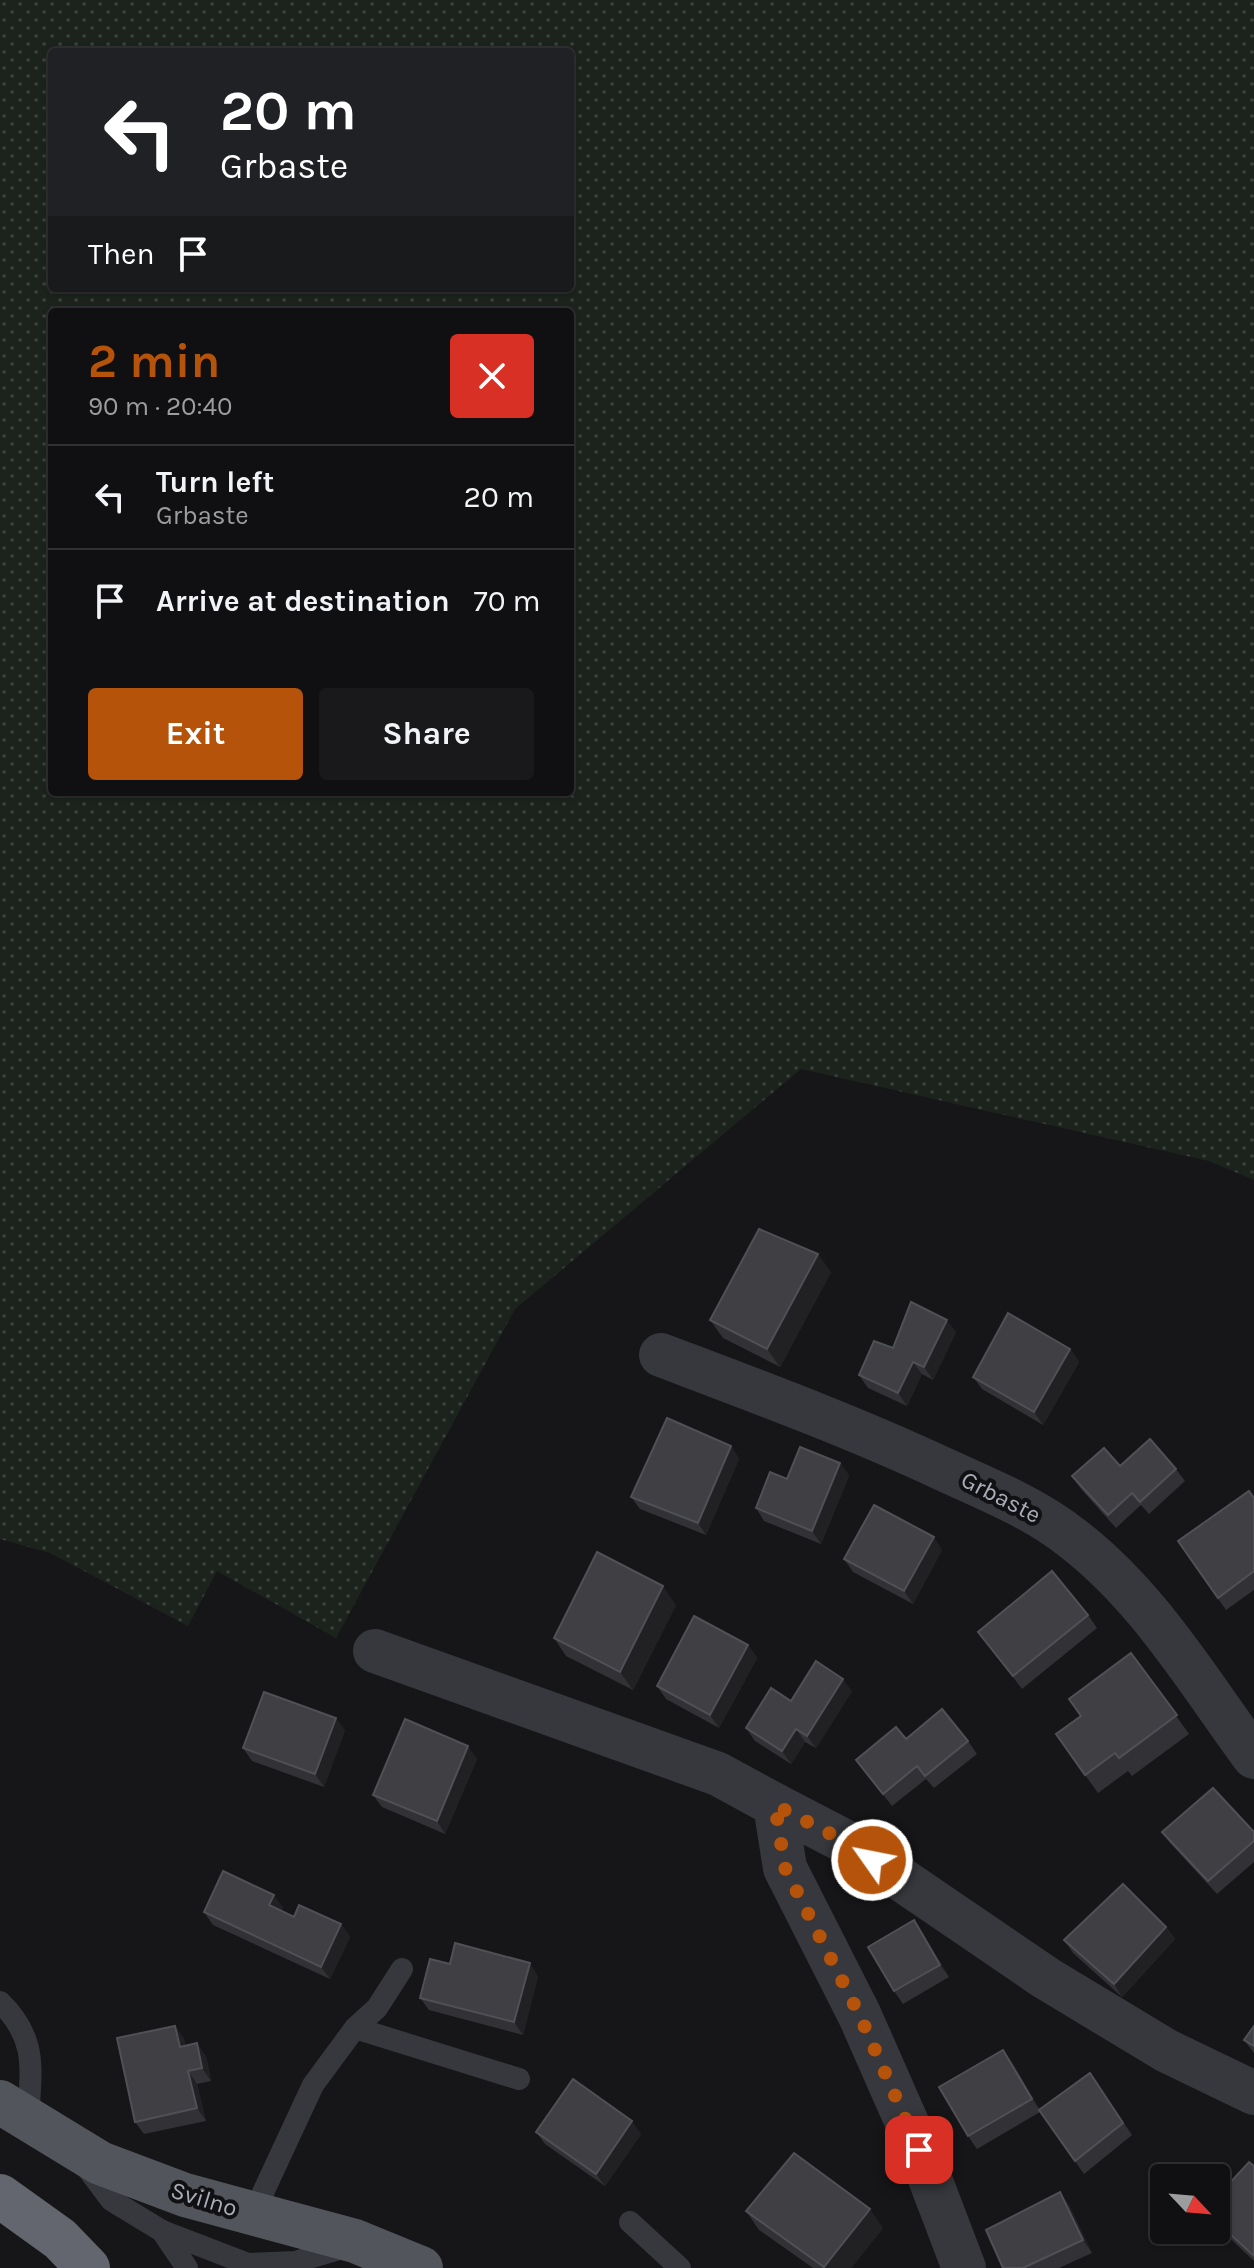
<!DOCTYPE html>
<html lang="en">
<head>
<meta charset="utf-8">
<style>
  body { margin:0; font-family:Karla,sans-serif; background:#19191b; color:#f1f3f6; height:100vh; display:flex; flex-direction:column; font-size:30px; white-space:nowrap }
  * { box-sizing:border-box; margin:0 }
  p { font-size:26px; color:#9c9d9f }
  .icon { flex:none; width:44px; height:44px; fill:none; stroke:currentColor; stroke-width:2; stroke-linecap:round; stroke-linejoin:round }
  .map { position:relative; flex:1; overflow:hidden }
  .sheet { position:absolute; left:48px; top:308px; width:526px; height:488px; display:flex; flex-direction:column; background:#101012; border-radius:8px; box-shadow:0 2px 6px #0004,0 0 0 2px #303032 }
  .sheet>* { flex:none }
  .banner { position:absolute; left:48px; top:48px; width:526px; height:244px; border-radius:8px; box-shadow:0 2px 6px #0004,0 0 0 2px #303032; background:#202124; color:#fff; overflow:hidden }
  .needle { width:52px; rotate:116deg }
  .fabs { position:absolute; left:1150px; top:2164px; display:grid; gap:16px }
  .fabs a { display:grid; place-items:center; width:80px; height:80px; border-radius:8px; background:#101012; box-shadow:0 2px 6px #0004,0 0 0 2px #303032; font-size:40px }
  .pin { position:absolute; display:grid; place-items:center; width:68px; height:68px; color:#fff; margin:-34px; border-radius:16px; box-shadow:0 4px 12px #0006 }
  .me { position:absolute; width:88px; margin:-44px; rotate:303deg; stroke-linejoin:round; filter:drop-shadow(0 0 6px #0008) }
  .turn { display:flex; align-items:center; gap:28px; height:168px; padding:0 40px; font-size:36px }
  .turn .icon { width:104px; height:104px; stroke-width:2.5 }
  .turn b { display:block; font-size:56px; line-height:68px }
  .then { display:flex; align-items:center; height:76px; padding:0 40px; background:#0003; gap:16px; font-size:30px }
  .round { display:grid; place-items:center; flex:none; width:84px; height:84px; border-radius:8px; background:#19191b }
  .headline { display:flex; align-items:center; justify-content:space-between; height:136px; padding:0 40px }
  h1 { font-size:48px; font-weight:700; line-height:60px; color:#b45309 }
  .primary-button { display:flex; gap:16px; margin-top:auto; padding:16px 40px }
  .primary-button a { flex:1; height:92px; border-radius:8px; background:#b45309; color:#fff; font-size:32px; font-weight:700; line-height:92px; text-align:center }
  .primary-button a+a { background:#19191b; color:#f1f3f6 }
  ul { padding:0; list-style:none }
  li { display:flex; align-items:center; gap:24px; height:104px; padding:0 40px; border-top:2px solid #303032 }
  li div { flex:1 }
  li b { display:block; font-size:30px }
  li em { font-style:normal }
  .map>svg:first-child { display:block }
  .grass { fill:url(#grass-dots); fill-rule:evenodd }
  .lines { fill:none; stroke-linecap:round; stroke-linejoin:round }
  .service { stroke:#37383d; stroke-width:22 }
  .minor { stroke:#37383d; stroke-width:44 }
  .primary { stroke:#53555c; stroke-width:44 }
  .motorway { stroke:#63666e; stroke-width:44 }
  .wall { fill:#323236 }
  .shaded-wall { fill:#212124 }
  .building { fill:#3f3f44; stroke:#4f5156; stroke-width:2 }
  .route { stroke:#b45309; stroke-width:14; stroke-dasharray:0 25.2 }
  .labels { text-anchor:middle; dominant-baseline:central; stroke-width:8; stroke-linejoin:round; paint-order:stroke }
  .street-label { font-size:24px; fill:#a8adb8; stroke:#111113 }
</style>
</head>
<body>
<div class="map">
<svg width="1254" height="2268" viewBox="0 0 1254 2268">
  <defs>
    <pattern id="grass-dots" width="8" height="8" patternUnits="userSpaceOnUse" patternTransform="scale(2)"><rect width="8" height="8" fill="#1c231d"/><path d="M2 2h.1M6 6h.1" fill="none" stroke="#3a403c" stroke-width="1.8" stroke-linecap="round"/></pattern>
  </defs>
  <rect width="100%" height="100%" fill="#161618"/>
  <!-- grass -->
  <path class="grass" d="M0,0h1254v1180l-45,-19 -408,-92 -286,240 -179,329 -119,-67 -29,55 -138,-73 -50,-14zM52,52h518v236h-518zM52,312h518v480h-518z"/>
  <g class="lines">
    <!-- service -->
    <g class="service">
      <path d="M0,2002c38,37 31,67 28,117"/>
      <path d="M355,2028l164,51"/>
      <path d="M84,2164l27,36 51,31 86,33 47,-2 51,-15"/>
      <path d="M253,2214l60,-129 42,-57 22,-20 25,-39"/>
      <path d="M630,2222l50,46"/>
      <path d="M162,2231l25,37"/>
    </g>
    <!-- minor -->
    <g class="minor">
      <path d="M661,1355c95,36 190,71 282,114 44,20 91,39 129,69 76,58 126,143 182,219"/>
      <path d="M375,1651l343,123 57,31"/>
      <path d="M964,2268l-45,-118 -59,-134 -75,-148 -10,-63 73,38 198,135 121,73 87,42"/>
    </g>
    <!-- primary -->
    <path class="primary" d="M0,2102l100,61 85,32 170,46 66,27"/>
    <!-- motorway -->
    <path class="motorway" d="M0,2196l60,43 28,29"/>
  </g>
  <!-- wall -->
  <g class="wall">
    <path d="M831,1272l-51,95 -57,-29 -13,-18z"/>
    <path d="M956,1332l-23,48 -11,-6 -15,32 -39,-18 -9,-13 34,-27z"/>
    <path d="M1070,1349l9,13 -36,63 -61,-36 -9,-12z"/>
    <path d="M731,1446l8,13 -33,76 -66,-26 -9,-12z"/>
    <path d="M840,1463l9,13 -28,68 -57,-23 -8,-13z"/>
    <path d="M1120,1466l56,3 9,12 -36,33 -8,-9 -25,23 -35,-39 -9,-13z"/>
    <path d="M1254,1498v92l-28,20 -48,-69z"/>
    <path d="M942,1550l-29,54 -60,-32 -9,-13z"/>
    <path d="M676,1605l-43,85 -67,-34 -12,-18z"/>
    <path d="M1088,1615l9,13 -75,61 -44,-57z"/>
    <path d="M748,1645l9,13 -38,70 -53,-29 -9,-13z"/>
    <path d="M1131,1653l58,81 -57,42 -4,-5 -30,22 -42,-59 24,-18z"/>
    <path d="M852,1691l-36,57 -11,-6 -14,22 -36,-23 -9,-13 45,-27z"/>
    <path d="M345,1730l-21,57 -72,-26 -9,-13z"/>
    <path d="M906,1739l62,2 9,13 -43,34 -8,-9 -34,27 -36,-46z"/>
    <path d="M477,1759l-32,75 -63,-27 -9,-12z"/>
    <path d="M1162,1832h92v30l-37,32 -46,-50z"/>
    <path d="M283,1907l-2,4 13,6 47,7 9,13 -20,42 -117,-54 -9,-13z"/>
    <path d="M914,1920l35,57 -46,27 -9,-13z"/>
    <path d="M1166,1927l9,12 -53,58 -49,-44 -9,-13z"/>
    <path d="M450,1964l88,12 -15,59 -94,-25 -9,-12z"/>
    <path d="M1254,2026v27l-10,-13z"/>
    <path d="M184,2038l1,8 21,10 5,25 -14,3 9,37 -62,13 -9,-12z"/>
    <path d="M1012,2062l28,48 50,-37 42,62 -48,39 -44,-62 -63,37 -9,-13z"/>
    <path d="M536,2132l105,2 -36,52 -60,-42z"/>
    <path d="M1254,2166v95l-38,-36v-27z"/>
    <path d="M1069,2205l23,48 -33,15h-56z"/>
    <path d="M746,2211l137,17 -32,40h-38l-54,-38z"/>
  </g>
  <!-- shaded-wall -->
  <g class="shaded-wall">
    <path d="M818,1254l13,18 -51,95 -13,-18z"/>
    <path d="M947,1320l9,12 -23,48 -9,-13z"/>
    <path d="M1070,1349l9,13 -36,63 -9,-13z"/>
    <path d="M913,1362l9,12 -15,32 -9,-13z"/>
    <path d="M731,1446l8,13 -33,76 -8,-12z"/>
    <path d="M840,1463l9,13 -28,68 -9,-13z"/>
    <path d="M934,1537l8,13 -29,54 -9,-13z"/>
    <path d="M663,1586l13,19 -43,85 -13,-18z"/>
    <path d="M748,1645l9,13 -38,70 -9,-13z"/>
    <path d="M843,1679l9,12 -36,57 -9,-12z"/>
    <path d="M336,1718l9,12 -21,57 -9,-13z"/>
    <path d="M796,1729l9,13 -14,22 -9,-13z"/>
    <path d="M468,1746l9,13 -32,75 -8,-13z"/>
    <path d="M274,1895l9,12 -5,11 -9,-13z"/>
    <path d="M914,1920l9,13 26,44 -9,-12z"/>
    <path d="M341,1924l9,13 -20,42 -9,-12z"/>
    <path d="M1166,1927l9,12 -53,58 -8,-13z"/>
    <path d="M530,1963l8,13 -15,59 -9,-13z"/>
    <path d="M175,2026l9,12 5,22 -9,-13z"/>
    <path d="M197,2043l9,13 5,25 -9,-13z"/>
    <path d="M1003,2050l9,12 29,50 -9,-13z"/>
    <path d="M188,2071l9,13 9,37 -9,-13z"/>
    <path d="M632,2121l9,13 -36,52 -9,-12z"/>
    <path d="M1060,2192l9,13 23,48 -9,-13z"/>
    <path d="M870,2209l13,19 -32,40h-26l-1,-1z"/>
  </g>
  <!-- building -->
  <g class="building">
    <path d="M759,1229l59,25 -51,95 -57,-29z"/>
    <path d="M911,1302l36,18 -23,47 -11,-5 -15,31 -39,-18 15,-34 19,7z"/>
    <path d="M1008,1313l62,36 -36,63 -61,-35z"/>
    <path d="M667,1418l64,28 -33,77 -67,-26z"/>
    <path d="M1150,1439l26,30 -36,33 -8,-9 -24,22 -36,-39 32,-28 16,18z"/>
    <path d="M800,1447l40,16 -28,68 -56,-23 14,-36 17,7z"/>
    <path d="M1249,1491l5,7v73l-36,27 -40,-57z"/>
    <path d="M874,1505l60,32 -30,54 -60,-32z"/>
    <path d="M597,1552l66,34 -43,86 -66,-34z"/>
    <path d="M1052,1571l36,44 -75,61 -35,-44z"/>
    <path d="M694,1616l54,29 -38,70 -53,-29z"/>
    <path d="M1131,1653l46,62 -58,43 -4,-5 -30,22 -29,-41 25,-18 -12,-17z"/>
    <path d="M816,1661l27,18 -36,57 -11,-7 -14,22 -36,-23 25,-40 20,13z"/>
    <path d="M264,1692l72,26 -21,56 -72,-26z"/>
    <path d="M942,1709l26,32 -43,35 -8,-10 -34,28 -27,-34 40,-33 10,12z"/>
    <path d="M405,1719l63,27 -31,75 -64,-26z"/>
    <path d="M1213,1788l41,44v9l-46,40 -46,-49z"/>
    <path d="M223,1871l51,24 -5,10 25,12 5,-12 42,19 -20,43 -117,-55z"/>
    <path d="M1123,1884l43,43 -52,57 -50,-44z"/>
    <path d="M914,1920l26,45 -46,26 -26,-44z"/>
    <path d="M455,1943l75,20 -16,59 -94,-24 10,-39 20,5z"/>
    <path d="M175,2026l5,21 17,-4 5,25 -14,3 9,37 -62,14 -18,-84z"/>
    <path d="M1254,2026v20l-10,-6z"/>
    <path d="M1003,2050l29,49 -64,37 -29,-49z"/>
    <path d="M1090,2073l33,50 -48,38 -36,-51z"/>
    <path d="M573,2079l59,42 -36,53 -60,-42z"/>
    <path d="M794,2153l76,56 -46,58 -78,-56z"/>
    <path d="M1249,2162l5,4v90l-38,-35v-23z"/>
    <path d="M1060,2192l23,48 -60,28h-20l-17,-38z"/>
  </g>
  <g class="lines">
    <!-- route -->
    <path class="route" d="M872,1860l-24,-17 -73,-38 10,63 75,148 59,134"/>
  </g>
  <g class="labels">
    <!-- street labels -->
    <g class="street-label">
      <text transform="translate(1001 1497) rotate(27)">Grbaste</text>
      <text transform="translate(204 2199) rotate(17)">Svilno</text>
    </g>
  </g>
</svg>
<div class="fabs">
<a><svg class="needle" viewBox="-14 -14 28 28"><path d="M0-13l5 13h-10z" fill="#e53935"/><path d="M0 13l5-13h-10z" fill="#9c9d9f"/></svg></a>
</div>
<div class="pin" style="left:919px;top:2150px;background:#d93025"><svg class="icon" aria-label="arrive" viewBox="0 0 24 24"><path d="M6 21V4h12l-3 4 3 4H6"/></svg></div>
<svg class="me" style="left:872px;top:1860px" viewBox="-20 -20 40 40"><circle r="17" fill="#b45309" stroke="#fff" stroke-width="3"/><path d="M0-11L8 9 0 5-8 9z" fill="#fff"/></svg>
<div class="banner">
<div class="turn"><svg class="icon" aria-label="left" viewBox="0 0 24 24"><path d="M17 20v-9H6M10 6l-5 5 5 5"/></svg><div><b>20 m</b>Grbaste</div></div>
<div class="then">Then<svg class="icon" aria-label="arrive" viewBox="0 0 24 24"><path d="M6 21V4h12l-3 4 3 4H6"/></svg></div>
</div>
<section class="sheet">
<div class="headline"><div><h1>2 min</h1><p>90 m · 20:40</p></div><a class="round" style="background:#d93025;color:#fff"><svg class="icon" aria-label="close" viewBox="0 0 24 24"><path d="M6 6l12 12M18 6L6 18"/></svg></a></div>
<ul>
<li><svg class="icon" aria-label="left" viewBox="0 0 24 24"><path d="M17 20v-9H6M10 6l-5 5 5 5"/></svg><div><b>Turn left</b><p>Grbaste</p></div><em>20 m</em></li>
<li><svg class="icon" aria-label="arrive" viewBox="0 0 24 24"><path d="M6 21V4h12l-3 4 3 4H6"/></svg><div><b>Arrive at destination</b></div><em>70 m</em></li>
</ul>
<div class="primary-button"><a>Exit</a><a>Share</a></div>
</section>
</div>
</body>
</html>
